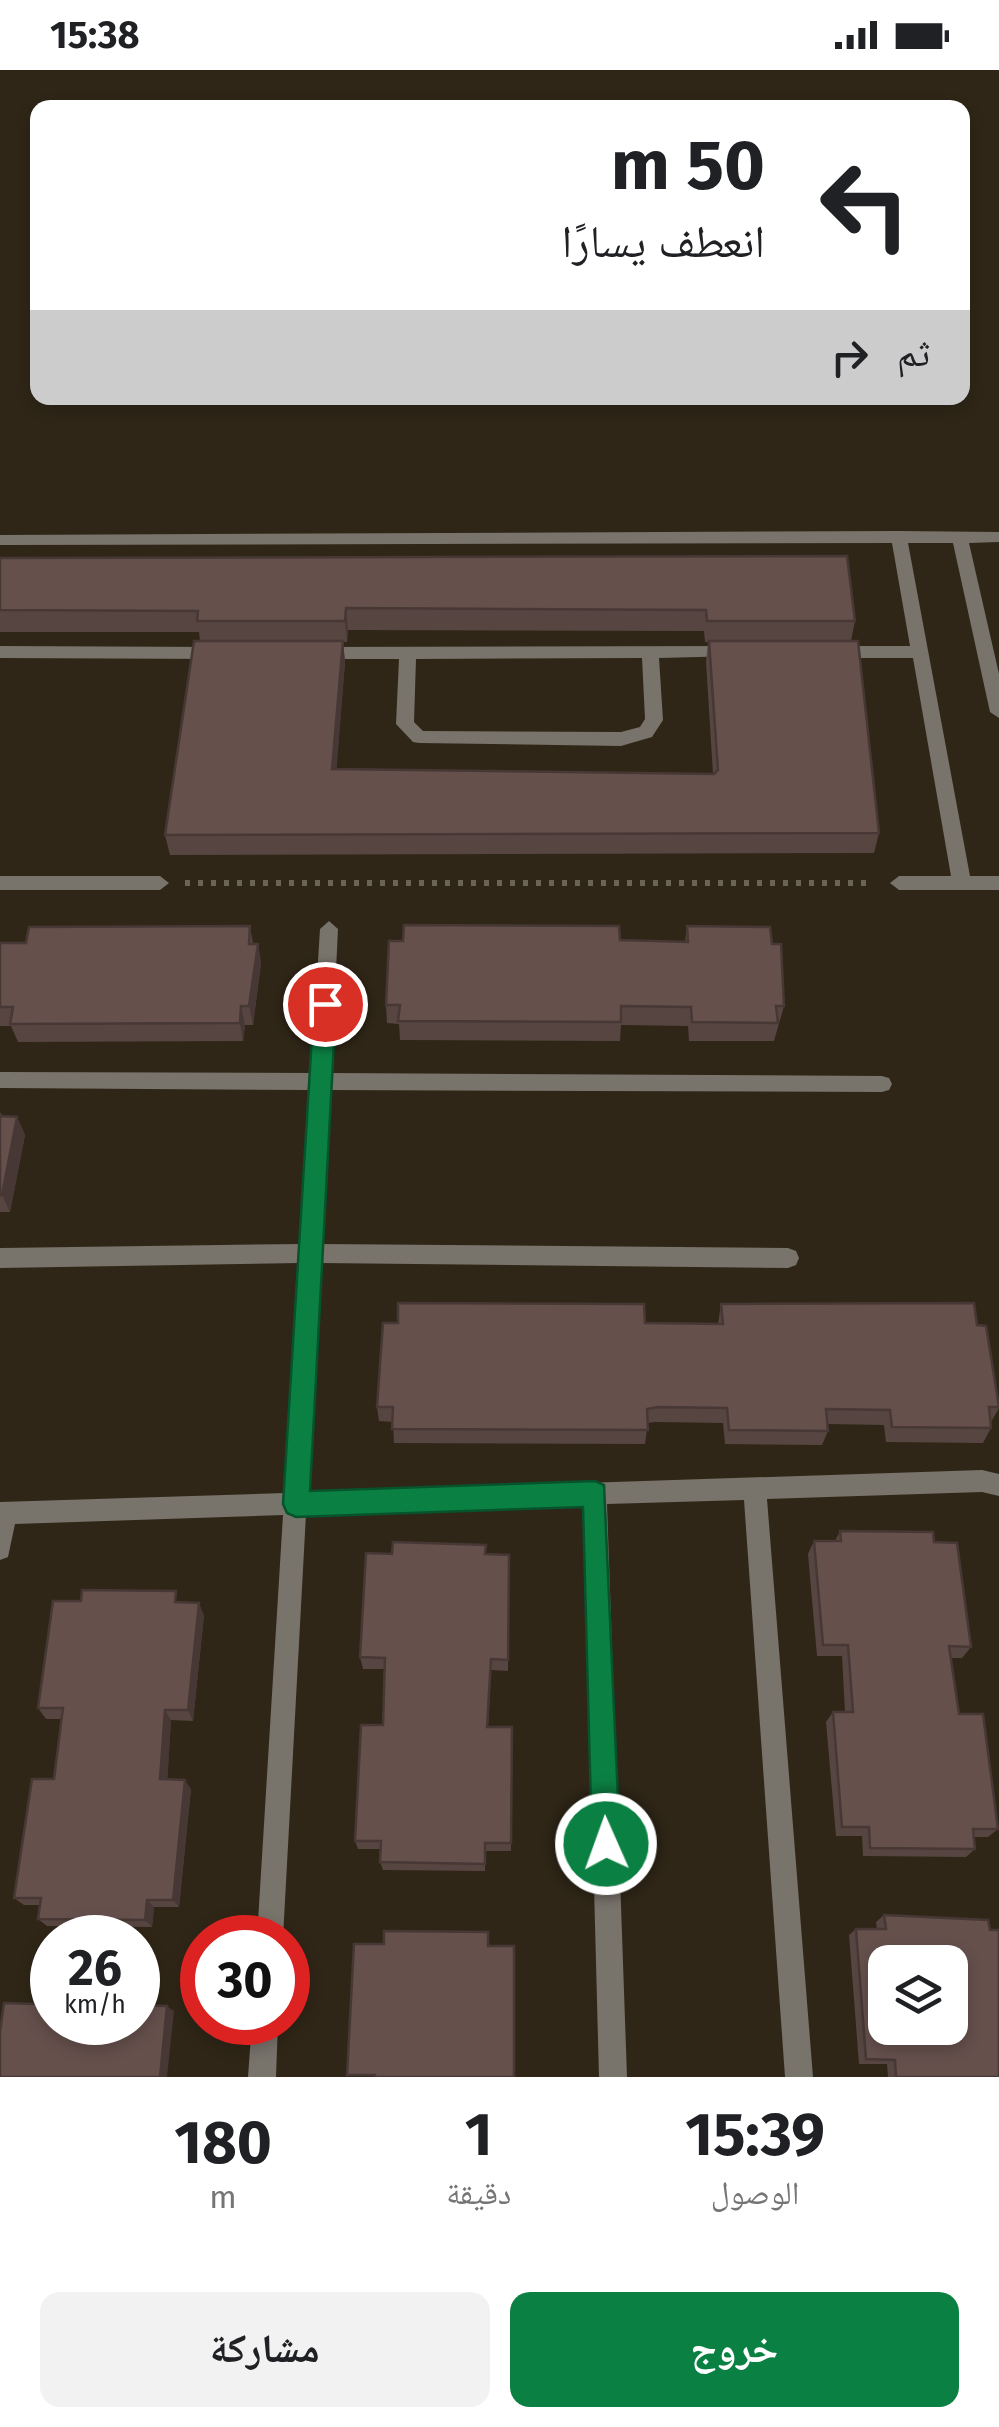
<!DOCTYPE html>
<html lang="ar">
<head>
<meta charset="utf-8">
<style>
  body { margin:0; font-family:"Fira Sans","Noto Naskh Arabic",sans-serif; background:#f2f2f2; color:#202124; direction:rtl; height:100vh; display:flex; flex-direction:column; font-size:38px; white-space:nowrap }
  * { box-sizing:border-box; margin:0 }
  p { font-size:32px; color:#757577 }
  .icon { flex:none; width:55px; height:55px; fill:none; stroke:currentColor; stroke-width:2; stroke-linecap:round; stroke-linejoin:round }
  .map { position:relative; height:2007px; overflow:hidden; direction:ltr }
  .panel { display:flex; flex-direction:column; background:#fff; flex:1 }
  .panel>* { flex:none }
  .guide { position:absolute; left:30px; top:30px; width:940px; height:305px; border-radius:20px; box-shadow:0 5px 15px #0003; direction:rtl; background:#fff; color:#202124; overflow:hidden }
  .buttons { position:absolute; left:868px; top:1875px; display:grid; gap:20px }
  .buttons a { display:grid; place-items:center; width:100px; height:100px; border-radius:20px; background:#fff; box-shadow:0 5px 15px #0003; font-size:50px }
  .speed { position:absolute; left:30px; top:1845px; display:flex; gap:20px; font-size:50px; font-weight:700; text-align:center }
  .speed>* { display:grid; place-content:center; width:130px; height:130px; border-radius:50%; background:#fff; box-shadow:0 5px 15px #0003; line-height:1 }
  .speed small { font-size:25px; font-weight:400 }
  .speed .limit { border:15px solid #d22; background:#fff; color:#111 }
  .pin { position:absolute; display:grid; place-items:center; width:85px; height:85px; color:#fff; margin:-42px; border:5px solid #fff; border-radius:50%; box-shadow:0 2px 10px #0007 }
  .me { position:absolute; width:110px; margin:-55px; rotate:358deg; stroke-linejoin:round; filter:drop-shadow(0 0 8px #0008) }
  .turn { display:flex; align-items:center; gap:35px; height:210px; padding:0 40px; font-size:45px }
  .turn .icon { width:130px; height:130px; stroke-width:2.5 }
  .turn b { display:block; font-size:70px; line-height:85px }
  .then { display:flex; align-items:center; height:95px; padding:0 40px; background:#0003; gap:20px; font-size:38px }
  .eta { display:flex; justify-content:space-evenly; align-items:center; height:170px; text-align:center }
  .eta b { font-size:60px; font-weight:700; line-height:70px }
  .cta { display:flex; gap:20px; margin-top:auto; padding:20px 40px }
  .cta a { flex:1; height:115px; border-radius:20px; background:#0b8043; color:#fff; font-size:40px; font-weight:700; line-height:115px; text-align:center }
  .cta a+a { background:#f2f2f2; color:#202124 }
  .status { display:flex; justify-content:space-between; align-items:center; height:70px; padding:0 50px; background:#fff; direction:ltr }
  .status svg { height:28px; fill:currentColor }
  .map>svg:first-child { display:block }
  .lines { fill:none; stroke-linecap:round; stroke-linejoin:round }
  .path { stroke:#6b6356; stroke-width:6; stroke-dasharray:5 8; stroke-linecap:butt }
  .minor { fill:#78736b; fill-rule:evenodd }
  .wall { fill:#574541; fill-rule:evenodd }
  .shaded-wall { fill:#473835 }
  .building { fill:#65504c; stroke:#473835; stroke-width:2.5; fill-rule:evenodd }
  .route { fill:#0b8043; stroke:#07532c; stroke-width:2.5 }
</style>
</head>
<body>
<div class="status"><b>15:38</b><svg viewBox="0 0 49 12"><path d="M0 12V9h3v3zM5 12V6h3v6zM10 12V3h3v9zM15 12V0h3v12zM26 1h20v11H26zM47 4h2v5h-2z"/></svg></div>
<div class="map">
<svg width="999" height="2007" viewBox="0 0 999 2007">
  <rect width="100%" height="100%" fill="#2f2617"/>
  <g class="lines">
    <!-- path -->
    <path class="path" d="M185,813h688"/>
    <!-- minor -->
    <g class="minor">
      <path d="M899,461l100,1v10l-30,1 30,131v44l-9,-6 -37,-169h-45l62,333h29v14h-100l-9,-7 9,-7h52l-38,-218h-81l-8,-6 8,-6h78l-18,-103 -892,2v-10z"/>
      <path d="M0,576l218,1 9,6 -9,6 -218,-1z"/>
      <path d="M733,576l6,2v8l-80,2 4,62 -11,17 -31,9 -202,-3 -6,-1 -17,-18 3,-65h-82l-9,-6 9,-6zM642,588l3,61 -5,8 -19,5 -198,-1 -9,-9 2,-63z"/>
      <path d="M0,806h160l9,7 -9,7h-160z"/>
      <path d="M329,851l9,8 -7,144 551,3 7,2 3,6 -3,6 -7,2 -552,-2 -9,154 467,4 8,3 3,7 -3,7 -8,3 -468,-5 -12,229 674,-22 17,4v22l-17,-4 -215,7 46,578h-28l-41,-577 -137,4 20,573h-28l-15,-572 -278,9 -23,424h-26l26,-423 -268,9 -7,33 -8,3v-58l285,-9 14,-230 -299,5v-20l300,-4 10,-154 -310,-2v-16l311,1 9,-144z"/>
      <path d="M252,1952h26l-2,55h-28z"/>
    </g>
  </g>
  <!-- wall -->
  <g class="wall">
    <path d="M0,488l855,63 -4,20 28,192 -5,20 -704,2 -5,-20 35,-194 -1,-9h-199zM348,560l356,1 1,11h3l-2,20 7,112 -377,-4 9,-108 -2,-20h4z"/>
    <path d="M250,856l3,18h5l3,19 -8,62h-8l-2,16 -225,1 -7,-16h-11v-83h26z"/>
    <path d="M687,856l85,18 12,62 -10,35h-85l-1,-15 -67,-1 -1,16 -220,-1 -1,-16 -12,-1 -1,-18 234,-65 65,2z"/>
    <path d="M0,1042l2,4 15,1 8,18 -15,77h-10z"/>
    <path d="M721,1234l256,21 22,83 -8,14v6l-8,15 -97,-1 -2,-17 -57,-1 1,7 -6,14 -97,-1 -2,-21 -68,-1 -7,1 -3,21 -251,-1 -1,-21 -14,-1 -2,-14 268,-84 73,1z"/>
    <path d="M840,1461l94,11 37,105 -9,11h-11l8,56 39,115 -10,8h-14l1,12 -9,8 -103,-1 -1,-20h-26l-10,-114 7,-10h12l-3,-56h-25l-9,-102 6,-13h21z"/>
    <path d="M486,1484l23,1 -1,116 -17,-1 -3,57h24l-1,124h-26v20l-102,-1 -3,-8 1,-13h-23l-3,-8 28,-116 1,-56h-21l-3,-12z"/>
    <path d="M181,1532l23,13 -11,106 -22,-1 -4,59 24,10 -12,118h-25l-2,20 -105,-1 -9,-7 2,-14h-16l-10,-7 40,-119 7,-60h-15l-8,-11z"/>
    <path d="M884,1845l115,162h-111l-1,-13h-28l-10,-129 7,-6h21l-1,-7z"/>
  </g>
  <!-- shaded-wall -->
  <g class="shaded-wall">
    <path d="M346,538l2,22 -1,12 -2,-21z"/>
    <path d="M343,571l2,21 -10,128 -3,-21z"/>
    <path d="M258,874l3,19 -8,62 -4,-19z"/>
    <path d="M241,936l4,19 -2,16 -3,-18z"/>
    <path d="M17,1047l8,18 -15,77 -8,-17z"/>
    <path d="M199,1533l5,12 -11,106 -5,-11z"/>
    <path d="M165,1640l6,10 -4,68 -7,-9z"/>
    <path d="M185,1710l6,9 -12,118 -6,-7z"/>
    <path d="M147,1830l7,7 -2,20 -7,-7z"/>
    <path d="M142,1922l7,5 -1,13 -8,-5z"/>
    <path d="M167,1936l7,5 -7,66h-7z"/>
  </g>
  <!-- building -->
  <g class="building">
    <path d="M847,486l8,65h-148l-1,-11 -360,-2 -1,13h-148l1,-10 -198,-1v-52z"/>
    <path d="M194,571h149l-11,128 382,5 4,-4 -9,-129h149l21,192 -714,2z"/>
    <path d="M404,855l215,1 1,14 68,2 -1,-16 83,1 2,17h9l3,62h-8l2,17 -86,-1 -1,-15 -70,-1v16l-223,-1 2,-16h-14l3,-64h14z"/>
    <path d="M250,856l-1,18h9l-9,62h-8l-1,17 -230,1 3,-17h-13v-64h26l3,-16z"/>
    <path d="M0,1046l17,1 -15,78h-2z"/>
    <path d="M398,1233l246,1 1,19 78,1 -2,-20 253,-1 3,22 9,1 13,81h-10l2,21 -99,-1 -2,-17 -64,-1 2,22 -99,-1 -2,-22 -69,-1 -11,2 1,21 -256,-1 1,-22h-16l6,-84h15z"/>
    <path d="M840,1461l93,1 1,10 23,1 14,104 -22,-1 10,68h24l15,115h-25l2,20 -105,-1 -1,-21h-27l-9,-115h20l-5,-67h-25l-9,-104h27z"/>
    <path d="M393,1472l93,3 -1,9 24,1 -1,105 -17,-1 -4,68h25l-1,116h-26v21l-105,-2 1,-21h-26l6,-116h22l2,-67 -25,-1 6,-104 26,1z"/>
    <path d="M82,1520l94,1 -1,11 24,1 -11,107h-23l-5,69 25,1 -12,120h-26l-2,20 -107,-1 3,-21h-27l18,-119h22l9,-71h-25l15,-107h28z"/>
    <path d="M884,1845l104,5 2,10h9v147h-103l-1,-17 -29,-1 -10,-130h30zM885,1892h65v66h-65z"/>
    <path d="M384,1861l104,1v14h26v131h-139v-2h-28l7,-131h30z"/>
    <path d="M36,1920h16v32h86v-31l4,1 -2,13 27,1 -7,71h-160v-45l4,-29 30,1z"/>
  </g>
  <!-- route -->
  <path class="route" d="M325,925l11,9 -26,487 285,-10 9,4 16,359 -4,10 -10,4 -10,-4 -4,-10 -9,-337 -287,10 -9,-4 -4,-9 31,-500z"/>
</svg>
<div class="buttons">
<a><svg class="icon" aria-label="layers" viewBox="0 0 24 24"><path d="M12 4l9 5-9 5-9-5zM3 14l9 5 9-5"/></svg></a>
</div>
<div class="speed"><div>26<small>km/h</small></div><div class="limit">30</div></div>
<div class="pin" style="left:325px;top:934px;background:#d93025"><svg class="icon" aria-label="arrive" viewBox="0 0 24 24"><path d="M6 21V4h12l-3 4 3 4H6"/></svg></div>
<svg class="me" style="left:606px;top:1774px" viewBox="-20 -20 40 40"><circle r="17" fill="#0b8043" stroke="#fff" stroke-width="3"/><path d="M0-11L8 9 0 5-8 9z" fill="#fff"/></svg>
<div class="guide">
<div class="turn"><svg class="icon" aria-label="left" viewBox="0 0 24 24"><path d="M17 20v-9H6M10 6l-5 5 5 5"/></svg><div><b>50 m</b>انعطف يسارًا</div></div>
<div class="then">ثم<svg class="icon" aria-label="right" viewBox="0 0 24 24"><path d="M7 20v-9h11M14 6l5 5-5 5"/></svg></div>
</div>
</div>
<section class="panel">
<div class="eta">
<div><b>15:39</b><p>الوصول</p></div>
<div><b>1</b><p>دقيقة</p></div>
<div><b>180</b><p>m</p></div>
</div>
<div class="cta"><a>خروج</a><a>مشاركة</a></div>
</section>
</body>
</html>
